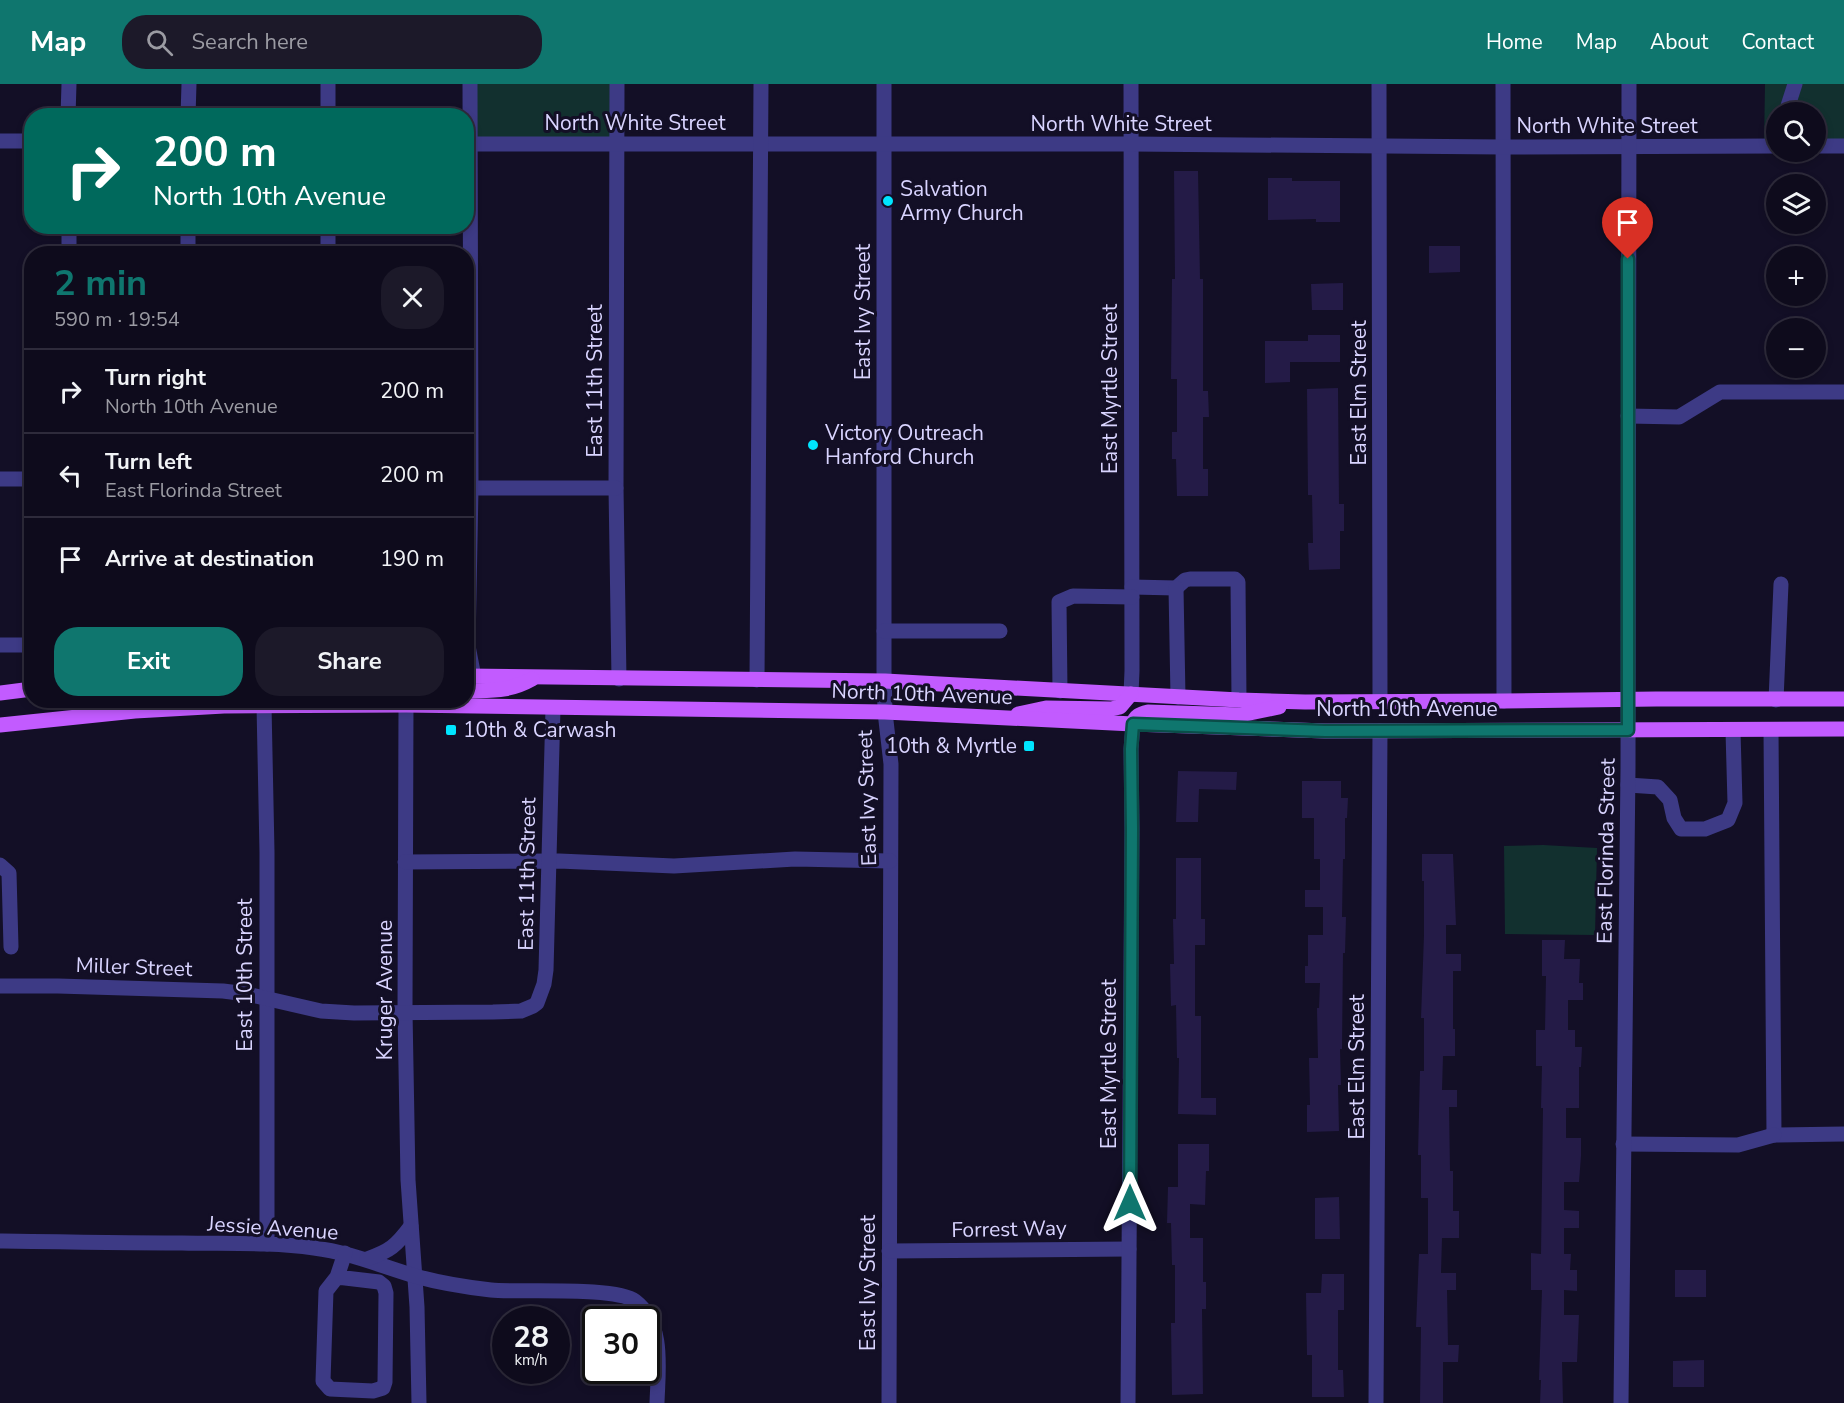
<!DOCTYPE html>
<html lang="en">
<head>
<meta charset="utf-8">
<style>
  body { margin:0; font-family:"Nunito Sans",sans-serif; background:#1c1929; color:#f1f3f6; height:100vh; display:flex; flex-direction:column; font-size:22px; white-space:nowrap }
  * { box-sizing:border-box; margin:0 }
  p { font-size:20px; color:#9b9ba3 }
  .icon { flex:none; width:33px; height:33px; fill:none; stroke:currentColor; stroke-width:2; stroke-linecap:round; stroke-linejoin:round }
  .map { position:relative; flex:1; overflow:hidden }
  .drawer { position:absolute; left:24px; top:162px; width:450px; height:462px; display:flex; flex-direction:column; background:#0e0b1c; border-radius:24px; box-shadow:0 3px 9px #0003,0 0 0 2px #2e2b3b }
  .drawer>* { flex:none }
  .guide { position:absolute; left:24px; top:24px; width:450px; height:126px; border-radius:24px; box-shadow:0 3px 9px #0003,0 0 0 2px #2e2b3b; background:#00695c; color:#fff; overflow:hidden }
  .controls { position:absolute; left:1766px; top:18px; display:grid; gap:12px }
  .controls a { display:grid; place-items:center; width:60px; height:60px; border-radius:50%; background:#0e0b1c; box-shadow:0 3px 9px #0003,0 0 0 2px #2e2b3b; font-size:30px }
  .speed { position:absolute; left:492px; top:1222px; display:flex; gap:12px; font-size:30px; font-weight:700; text-align:center }
  .speed>* { display:grid; place-content:center; width:78px; height:78px; border-radius:50%; background:#0e0b1c; box-shadow:0 3px 9px #0003,0 0 0 2px #2e2b3b; line-height:1 }
  .speed small { font-size:15px; font-weight:400 }
  .speed .limit { border:3px solid #111; border-radius:9px; background:#fff; color:#111 }
  .pin { position:absolute; display:grid; place-items:center; width:51px; height:51px; color:#fff; margin:-62px -26px; border-radius:50% 50% 50% 0; rotate:-45deg; box-shadow:0 0 6px #0007 }
  .pin .icon { rotate:45deg }
  .me { position:absolute; width:66px; margin:-33px; rotate:0deg; stroke-linejoin:round; filter:drop-shadow(0 0 4px #0008) }
  .turn { display:flex; align-items:center; gap:21px; height:126px; padding:0 30px; font-size:27px }
  .turn .icon { width:78px; height:78px; stroke-width:2.5 }
  .turn b { display:block; font-size:42px; line-height:51px }
  .round { display:grid; place-items:center; flex:none; width:63px; height:63px; border-radius:24px; background:#1c1929 }
  .head { display:flex; align-items:center; justify-content:space-between; height:102px; padding:0 30px }
  h1 { font-size:36px; font-weight:700; line-height:45px; color:#0f766e }
  .button { display:flex; gap:12px; margin-top:auto; padding:12px 30px }
  .button a { flex:1; height:69px; border-radius:24px; background:#0f766e; color:#fff; font-size:24px; font-weight:700; line-height:69px; text-align:center }
  .button a+a { background:#1c1929; color:#f1f3f6 }
  ul { padding:0; list-style:none }
  li { display:flex; align-items:center; gap:18px; height:84px; padding:0 30px; border-top:2px solid #2e2b3b }
  li div { flex:1 }
  li b { display:block; font-size:22px }
  li em { font-style:normal }
  header { display:flex; align-items:center; gap:36px; box-sizing:border-box; height:84px; padding:0 30px; background:#0f766e; color:#fff }
  header strong { font-size:28px }
  nav { display:flex; gap:33px; margin-inline-start:auto; font-size:21px }
  .search { width:420px; height:54px; background:#1c1929; display:flex; align-items:center; gap:15px; box-sizing:border-box; padding:0 21px; border-radius:24px; color:#9b9ba3; font-size:22px }
  .map>svg:first-child { display:block }
  .green { fill:#12302f }
  .building { fill:#241b47 }
  .lines { fill:none; stroke-linecap:round; stroke-linejoin:round }
  .minor { stroke:#3d3a85; stroke-width:15 }
  .major { stroke:#c25bff; stroke-width:15 }
  .route-casing { stroke:#0a4d48; stroke-width:15 }
  .route { stroke:#0f766e; stroke-width:10 }
  .poi-dot { fill:#00e5ff; stroke:#130f26; stroke-width:2 }
  .labels { text-anchor:middle; dominant-baseline:central; stroke-width:6; stroke-linejoin:round; paint-order:stroke }
  .street-label { font-size:21px; fill:#d9d4ff; stroke:#130f26 }
  .poi-label { font-size:21px; fill:#d9d4ff; stroke:#130f26; text-anchor:start }
</style>
</head>
<body>
<header>
<strong>Map</strong>
<div class="search"><svg class="icon" aria-label="search" viewBox="0 0 24 24"><circle cx="10" cy="10" r="6"/><path d="M15 15l6 6"/></svg>Search here</div>
<nav><a>Home</a><a>Map</a><a>About</a><a>Contact</a></nav>
</header>
<div class="map">
<svg width="1844" height="1319" viewBox="0 0 1844 1319">
  <rect width="100%" height="100%" fill="#130f26"/>
  <!-- green -->
  <g class="green">
    <path d="M470,0h147l-1,61 -146,-1z"/>
    <path d="M1765,0h79v62h-29v-34h-39v34h-12z"/>
    <path d="M1543,761l54,3 -2,87 -90,-1 -1,-88z"/>
  </g>
  <!-- building -->
  <g class="building">
    <path d="M1174,87h24l2,108h3v112h5l1,26h-6v52h5v27h-31l-1,-37h-4v-27h5v-53h-6l1,-100h3z"/>
    <path d="M1268,94h24v3h48v41h-24v-3l-48,1z"/>
    <path d="M1429,162h31v26l-31,1z"/>
    <path d="M1343,199v27h-31l-1,-26z"/>
    <path d="M1308,251h32v27h-50v20l-25,1v-42h43z"/>
    <path d="M1338,304l1,116h5v27h-4v38l-31,1 -1,-27h5l-1,-48h-4l-1,-106z"/>
    <path d="M1178,687l59,1 -1,18 -37,-1 -1,33h-22z"/>
    <path d="M1302,697h39v17h7l-1,20h-2v41h-2l-1,58h4l-1,36h-2l-1,96h-2l1,36h-3l1,46 -32,1v-27h3l-1,-47h9l-1,-50h2l1,-25h-15v-17h3v-31h15v-28h-18v-17h15v-31h-6v-41h-12z"/>
    <path d="M1422,770h31l3,71h-10v29h15v17h-8v58h2v27h-12l-1,34h15v17h-8l1,64h3v40h6v27h-17l-1,35h15v17h-9l1,55h11l-1,17h-15v41h-23l1,-76h-5l3,-73h9v-56h-7v-43h-3l2,-84h4v-53h-3l3,-83v-54h-2z"/>
    <path d="M1176,774h25v61h4v26h-10v71h6v82h15v17l-38,-1 1,-56h-2l-1,-53 -5,1 -1,-42h4l-1,-45h3z"/>
    <path d="M1542,856h23l-1,19h16l-1,24h4v17h-15v30h7v17h7l-1,20h-2v41h-13v30h15v18l-2,26h-15v28l15,1v17h-15v26h7l-1,16h7v21l-13,-1v25h15l-2,47h-15l1,41h-23l1,-23h-2l3,-90h-11v-37l10,1 2,-146h-2l1,-42h-6v-36h9l1,-54h-4z"/>
    <path d="M1178,1060h31v27h-3l-1,34 -15,-1v34h13v44h3v27h-4l1,85 -31,1 -1,-72h4v-58h-3l-1,-42h-4l1,-36h10z"/>
    <path d="M1339,1113l1,42h-25v-41z"/>
    <rect x="1675" y="1186" width="31" height="27"/>
    <path d="M1322,1190h22v36h-6v60h5l1,27h-32v-42h-5l-1,-62h15z"/>
    <path d="M1704,1276v27h-31v-26z"/>
  </g>
  <g class="lines">
    <!-- minor -->
    <g class="minor">
      <path d="M470,0l1,404 -3,158 6,31"/>
      <path d="M617,0l-1,404 3,191"/>
      <path d="M884,0v587l1,41 6,52 -2,639"/>
      <path d="M1131,0l1,587 -1,23"/>
      <path d="M1379,0l1,617"/>
      <path d="M1503,0l1,617"/>
      <path d="M1786,28l9,-28"/>
      <path d="M68,32l1,-32"/>
      <path d="M188,32l1,-32"/>
      <path d="M328,32v-32"/>
      <path d="M0,57h32"/>
      <path d="M466,60h665l372,3 273,-1"/>
      <path d="M1815,62h29"/>
      <path d="M69,142v28"/>
      <path d="M328,142v28"/>
      <path d="M188,170v-28"/>
      <path d="M1628,332l51,1 41,-25h124"/>
      <path d="M0,395h32"/>
      <path d="M466,404h150"/>
      <path d="M1132,503l44,1 9,-8 5,-1h45l3,3 1,118"/>
      <path d="M1176,504l2,109"/>
      <path d="M884,547h116"/>
      <path d="M0,561h32"/>
      <path d="M757,596l4,-596"/>
      <path d="M1060,607l-1,-89 14,-6 59,1"/>
      <path d="M1776,616l5,-116"/>
      <path d="M264,621l3,147v392"/>
      <path d="M406,621l-1,306 3,169 9,127 2,96"/>
      <path d="M1771,646l3,405 70,-1"/>
      <path d="M1628,701l30,2 12,13 4,18 7,11h24l23,-9 7,-17 -2,-72"/>
      <path d="M405,778l154,-1 115,5 121,-7 95,2"/>
      <path d="M0,781l9,8 2,74"/>
      <path d="M0,902h58l165,5 24,3 74,17 33,2 139,-1 28,-1 12,-5 4,-3 7,-19 2,-14 7,-262"/>
      <path d="M1623,1060l115,1 36,-10"/>
      <path d="M0,1157c61,1 121,2 182,2 44,1 88,-1 132,5 35,4 67,18 101,28 25,7 50,11 76,14 29,3 124,-4 144,11 30,23 23,68 22,102"/>
      <path d="M889,1167l240,-2"/>
      <path d="M367,1175c23,-8 29,-13 44,-33"/>
      <path d="M337,1193l42,5 5,4 2,7 -1,89 -2,6 -10,3 -43,-2 -7,-8 3,-90 11,-14 8,-24"/>
      <path d="M1128,1319l4,-574 -1,-80 2,-25"/>
      <path d="M1376,1319l4,-672"/>
      <path d="M1621,1319l7,-635 1,-684"/>
    </g>
    <!-- major -->
    <g class="major">
      <path d="M466,592l419,5 354,19 66,2 199,-1 152,-2h188"/>
      <path d="M466,607c26,-1 43,1 66,-12"/>
      <path d="M0,609l32,-4"/>
      <path d="M1018,630l28,-6 65,1 9,-2 11,-13"/>
      <path d="M1133,640c2,-8 7,-10 15,-12l92,3 39,-8"/>
      <path d="M0,641l135,-14 89,-5 182,-1 479,7 248,12 192,7 519,-2"/>
    </g>
  </g>
  <g class="lines">
    <!-- route casing -->
    <g class="route-casing">
      <path id="route" d="M1130,1119l2,-374 -1,-80 2,-25 192,7 303,-1v-471"/>
    </g>
    <!-- route -->
    <use href="#route" class="route"/>
  </g>
  <!-- markers -->
  <g class="poi-dot">
    <circle cx="888" cy="117" r="6"/>
    <circle cx="813" cy="361" r="6"/>
    <rect x="445" y="640" width="12" height="12" rx="3"/>
    <rect x="1023" y="656" width="12" height="12" rx="3"/>
  </g>
  <g class="labels">
    <!-- street labels -->
    <g class="street-label">
      <text x="635" y="39">North White Street</text>
      <text x="1121" y="40">North White Street</text>
      <text x="1607" y="42">North White Street</text>
      <text transform="translate(863 228) rotate(-90)">East Ivy Street</text>
      <text transform="translate(595 297) rotate(-90)">East 11th Street</text>
      <text transform="translate(1110 305) rotate(-90)">East Myrtle Street</text>
      <text transform="translate(1359 309) rotate(-90)">East Elm Street</text>
      <text transform="translate(922 610) rotate(2)">North 10th Avenue</text>
      <text x="1407" y="625">North 10th Avenue</text>
      <text transform="translate(867 714) rotate(-92)">East Ivy Street</text>
      <text transform="translate(1606 767) rotate(-89)">East Florinda Street</text>
      <text transform="translate(527 790) rotate(-89)">East 11th Street</text>
      <text transform="translate(134 883) rotate(2)">Miller Street</text>
      <text transform="translate(245 891) rotate(-90)">East 10th Street</text>
      <text transform="translate(385 906) rotate(-90)">Kruger Avenue</text>
      <text transform="translate(1109 980) rotate(-90)">East Myrtle Street</text>
      <text transform="translate(1357 983) rotate(-90)">East Elm Street</text>
      <text transform="translate(273 1144) rotate(4)">Jessie Avenue</text>
      <text transform="translate(1009 1145) rotate(-1)">Forrest Way</text>
      <text transform="translate(868 1199) rotate(-90)">East Ivy Street</text>
    </g>
    <!-- poi labels -->
    <g class="poi-label">
      <text x="900" y="105">Salvation<tspan x="900" dy="24">Army Church</tspan></text>
      <text x="825" y="349">Victory Outreach<tspan x="825" dy="24">Hanford Church</tspan></text>
      <text x="463" y="646">10th &amp; Carwash</text>
      <text x="1017" y="662" text-anchor="end">10th &amp; Myrtle</text>
    </g>
  </g>
</svg>
<div class="controls">
<a><svg class="icon" aria-label="search" viewBox="0 0 24 24"><circle cx="10" cy="10" r="6"/><path d="M15 15l6 6"/></svg></a>
<a><svg class="icon" aria-label="layers" viewBox="0 0 24 24"><path d="M12 4l9 5-9 5-9-5zM3 14l9 5 9-5"/></svg></a>
<a>+</a>
<a>−</a>
</div>
<div class="speed"><div>28<small>km/h</small></div><div class="limit">30</div></div>
<div class="pin" style="left:1628px;top:175px;background:#d93025"><svg class="icon" aria-label="arrive" viewBox="0 0 24 24"><path d="M6 21V4h12l-3 4 3 4H6"/></svg></div>
<svg class="me" style="left:1130px;top:1119px" viewBox="-20 -20 40 40"><path d="M0-17L14 15 0 8-14 15z" fill="#0f766e" stroke="#fff" stroke-width="4"/></svg>
<div class="guide">
<div class="turn"><svg class="icon" aria-label="right" viewBox="0 0 24 24"><path d="M7 20v-9h11M14 6l5 5-5 5"/></svg><div><b>200 m</b>North 10th Avenue</div></div>
</div>
<section class="drawer">
<div class="head"><div><h1>2 min</h1><p>590 m · 19:54</p></div><a class="round"><svg class="icon" aria-label="close" viewBox="0 0 24 24"><path d="M6 6l12 12M18 6L6 18"/></svg></a></div>
<ul>
<li><svg class="icon" aria-label="right" viewBox="0 0 24 24"><path d="M7 20v-9h11M14 6l5 5-5 5"/></svg><div><b>Turn right</b><p>North 10th Avenue</p></div><em>200 m</em></li>
<li><svg class="icon" aria-label="left" viewBox="0 0 24 24"><path d="M17 20v-9H6M10 6l-5 5 5 5"/></svg><div><b>Turn left</b><p>East Florinda Street</p></div><em>200 m</em></li>
<li><svg class="icon" aria-label="arrive" viewBox="0 0 24 24"><path d="M6 21V4h12l-3 4 3 4H6"/></svg><div><b>Arrive at destination</b></div><em>190 m</em></li>
</ul>
<div class="button"><a>Exit</a><a>Share</a></div>
</section>
</div>
</body>
</html>
